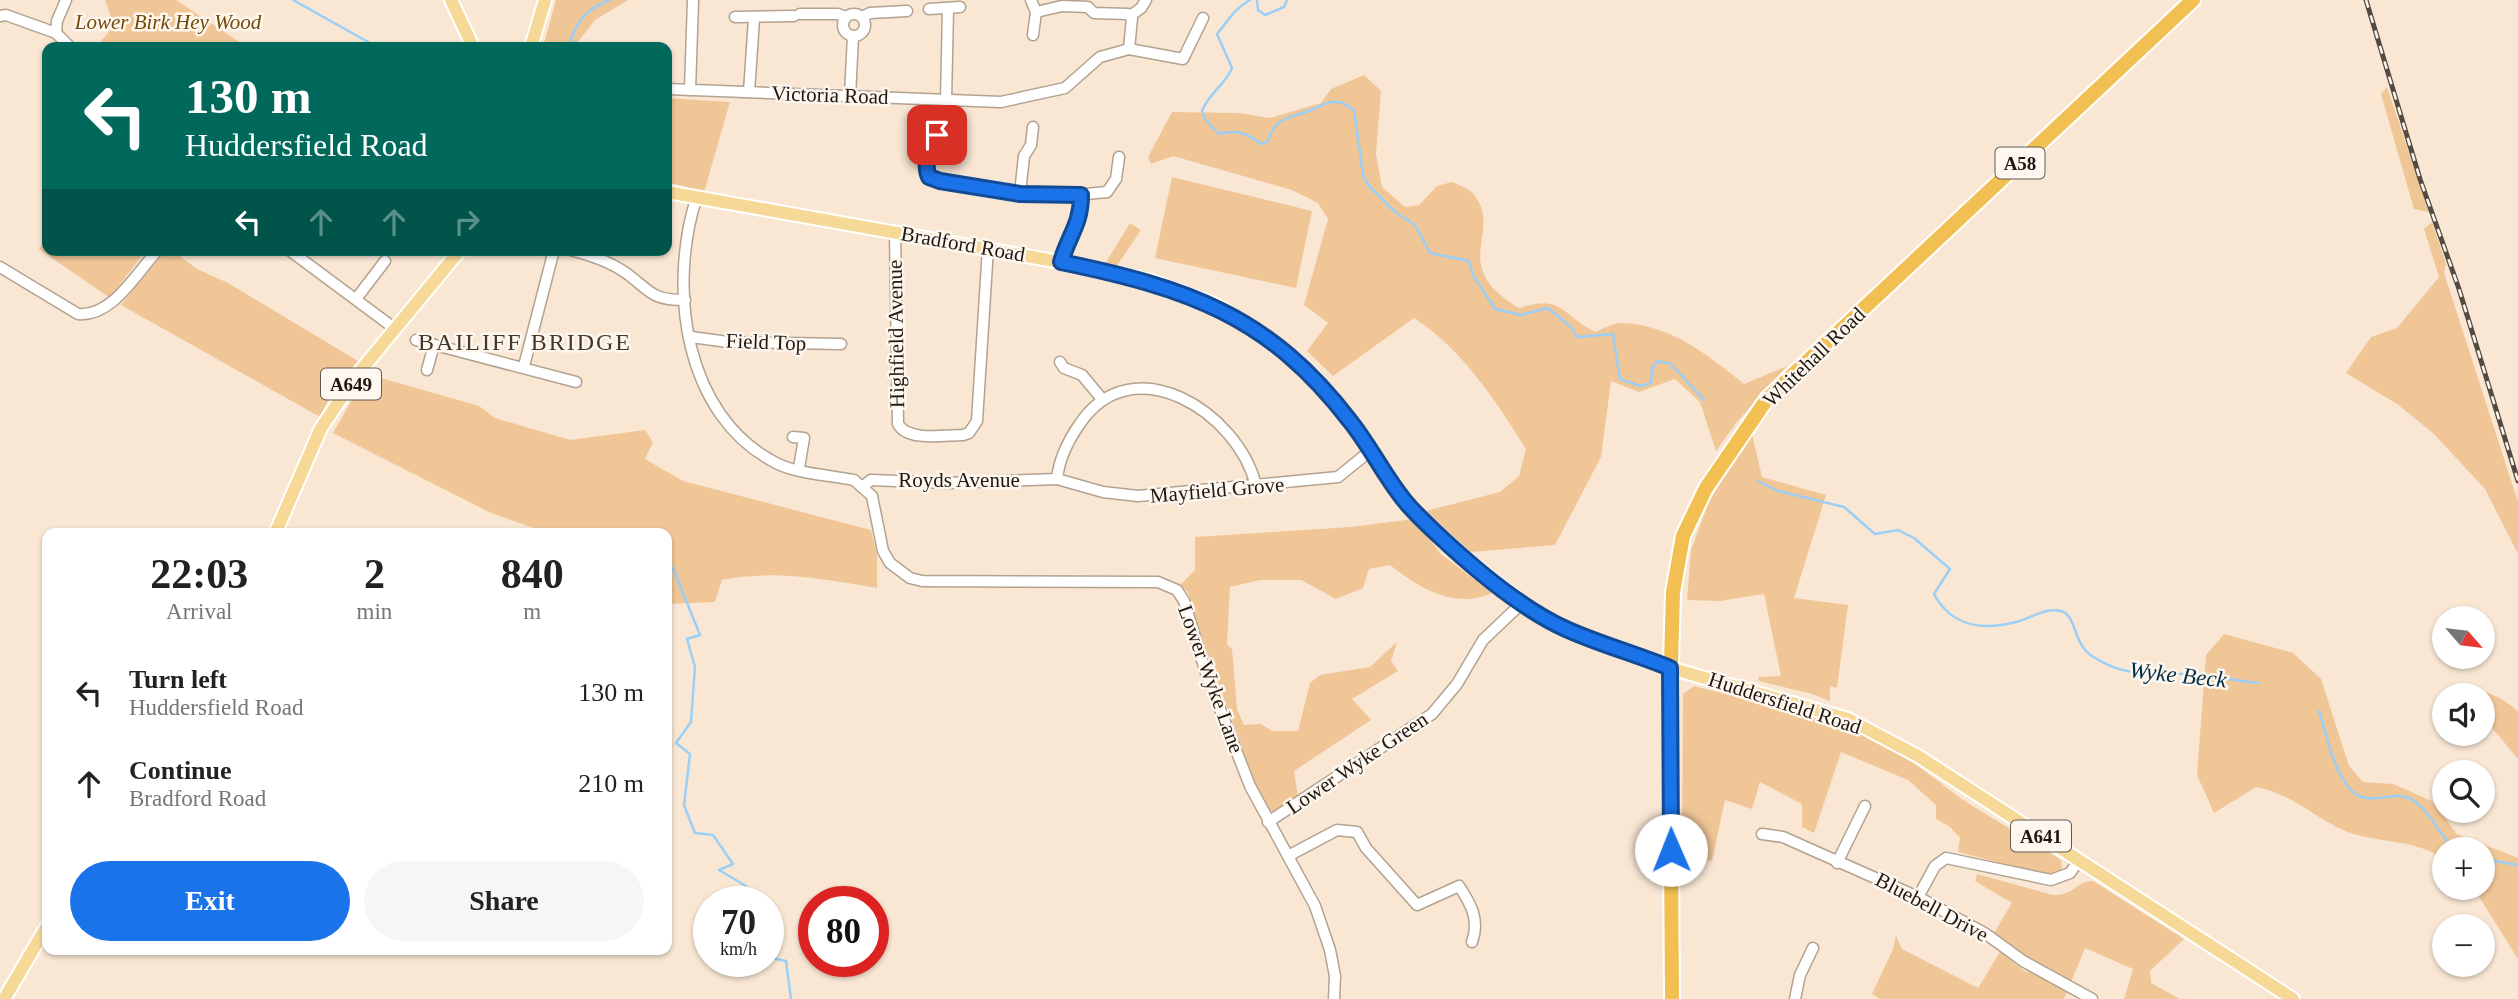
<!DOCTYPE html>
<html lang="en">
<head>
<meta charset="utf-8">
<style>
  body { margin:0; font-family:Georgia,serif; background:#f6f6f6; color:#222; height:100vh; display:flex; flex-direction:column; font-size:26px; white-space:nowrap }
  * { box-sizing:border-box; margin:0 }
  p { font-size:23px; color:#767676 }
  .icon { flex:none; width:38px; height:38px; fill:none; stroke:currentColor; stroke-width:2; stroke-linecap:round; stroke-linejoin:round }
  .map { position:relative; flex:1; overflow:hidden }
  .details { position:absolute; left:42px; top:528px; width:630px; height:427px; display:flex; flex-direction:column; background:#fff; border-radius:14px; box-shadow:0 2px 5px #0004 }
  .details>* { flex:none }
  .guide { position:absolute; left:42px; top:42px; width:630px; height:214px; border-radius:14px; box-shadow:0 2px 5px #0004; background:#00695c; color:#fff; overflow:hidden }
  .needle { width:46px; rotate:118deg }
  .controls { position:absolute; left:2432px; top:606px; display:grid; gap:14px }
  .controls a { display:grid; place-items:center; width:63px; height:63px; border-radius:50%; background:#fff; box-shadow:0 2px 5px #0004; font-size:35px }
  .speed { position:absolute; left:693px; top:886px; display:flex; gap:14px; font-size:35px; font-weight:700; text-align:center }
  .speed>* { display:grid; place-content:center; width:91px; height:91px; border-radius:50%; background:#fff; box-shadow:0 2px 5px #0004; line-height:1 }
  .speed small { font-size:18px; font-weight:400 }
  .speed .limit { border:10px solid #d22; background:#fff; color:#111 }
  .pin { position:absolute; display:grid; place-items:center; width:60px; height:60px; color:#fff; margin:-30px; border-radius:14px; box-shadow:0 4px 10px #0006 }
  .me { position:absolute; width:77px; margin:-38px; rotate:359deg; stroke-linejoin:round; filter:drop-shadow(0 0 5px #0008) }
  .turn { display:flex; align-items:center; gap:24px; height:147px; padding:0 28px; font-size:32px }
  .turn .icon { width:91px; height:91px; stroke-width:2.5 }
  .turn b { display:block; font-size:49px; line-height:60px }
  .lanes { display:flex; align-items:center; height:66px; padding:0 28px; background:#0003; justify-content:center; gap:35px; direction:ltr }
  .lanes .off { opacity:.35 }
  .eta { display:flex; justify-content:space-evenly; align-items:center; height:119px; text-align:center }
  .eta b { font-size:42px; font-weight:700; line-height:49px }
  .primary-button { display:flex; gap:14px; margin-top:auto; padding:14px 28px }
  .primary-button a { flex:1; height:80px; border-radius:42px; background:#1a73e8; color:#fff; font-size:28px; font-weight:700; line-height:80px; text-align:center }
  .primary-button a+a { background:#f6f6f6; color:#222 }
  ul { padding:0; list-style:none }
  li { display:flex; align-items:center; gap:21px; height:91px; padding:0 28px }
  li div { flex:1 }
  li b { display:block; font-size:26px }
  li em { font-style:normal }
  .map>svg:first-child { display:block }
  .green { fill:#f0c697 }
  .lines { fill:none; stroke-linecap:round; stroke-linejoin:round }
  .stream { stroke:#9bcff5; stroke-width:2.5 }
  .minor-casing { stroke:#b3a290; stroke-width:13 }
  .major-casing { stroke:#fff; stroke-width:16 }
  .highway-casing { stroke:#fff; stroke-width:18 }
  .minor { stroke:#fff; stroke-width:10 }
  .major { stroke:#f7d997; stroke-width:12 }
  .highway { stroke:#f2c052; stroke-width:14 }
  .rail-casing { stroke:#534a40; stroke-width:5 }
  .rail { stroke:#fef7ef; stroke-width:2.5; stroke-dasharray:8; stroke-linecap:butt }
  .route-casing { stroke:#114b97; stroke-width:18 }
  .route { stroke:#1a73e8; stroke-width:12 }
  .labels { text-anchor:middle; dominant-baseline:central; stroke-width:5; stroke-linejoin:round; paint-order:stroke }
  .shield { fill:#fef7ef; stroke:#625b54; stroke-width:2 }
  .shield-label { font-size:19px; font-weight:bold; fill:#1f1812 }
  .park-label { font-size:21px; font-style:italic; fill:#754906; stroke:#fef7ef }
  .street-label { font-size:21px; fill:#1f1812; stroke:#fef7ef }
  .water-label { font-size:23px; font-style:italic; fill:#032e46; stroke:#fef7ef }
  .quarter-label { font-size:24px; letter-spacing:2px; fill:#453727; stroke:#fef7ef }
</style>
</head>
<body>
<div class="map">
<svg width="2518" height="999" viewBox="0 0 2518 999">
  <rect width="100%" height="100%" fill="#f9e7d4"/>
  <!-- green -->
  <g class="green">
    <path d="M105,0h71l71,47h-151l18,-21z"/>
    <path d="M556,0h72l-33,20 -21,27h-31z"/>
    <path d="M1364,75l17,16 -5,63 6,33 23,20 14,-2 18,-19 15,-4c7,3 19,7 23,14 28,38 -28,69 44,112 44,-14 41,6 76,24 8,-3 18,-9 26,-9 49,1 87,32 123,61l43,-18 -50,56 -21,29 -16,-49 -25,-23 -36,13 -28,-11 -10,76 -46,88 -84,7 -45,-41 74,-19 19,-16 7,-27c-31,-49 -63,-99 -112,-131l-81,58 -26,-25 21,-28 -24,-18 24,-86 -10,-16 -26,-13 -119,-34 -22,8 -3,-7 24,-45 67,1 31,5 51,-15 10,-14z"/>
    <path d="M2387,87l42,125 -15,-3 -33,-115z"/>
    <path d="M667,98l63,4 -26,90 -37,-10z"/>
    <path d="M1172,177l140,34 -16,77 -141,-30z"/>
    <path d="M2432,222l14,42 -2,9 74,229v52l-33,-65 -52,-56 -36,-29 -51,-31 25,-36 26,-9 42,-51 -15,-48z"/>
    <path d="M1130,223l11,7 -25,37 -11,-3z"/>
    <path d="M47,240v10h88l8,4 -33,44 -71,-49z"/>
    <path d="M166,250h6l25,19 31,14 130,78 -25,29 -13,27 -199,-112z"/>
    <path d="M367,374l112,32 16,12 75,22 75,-10 8,12 -8,17 38,22 188,49 6,25v33c-49,-8 -105,-19 -155,-8l-7,22 -47,2 -1,-70h-116l-60,-21 -158,-80z"/>
    <path d="M1752,434l10,43 64,18 -32,103 54,7 -11,83 -7,-2v15l-18,-7 -53,-13 -1,-4 23,-1 -17,-82 -44,7 -33,-1 4,-50 18,-49z"/>
    <path d="M1414,519l27,35 51,39c-37,17 -73,-5 -102,-28l-21,4 -6,19 -27,11 -35,-19h-41l-30,7 -3,57 5,5 5,60 7,16 17,-1 11,7h26l12,-48 10,-8 50,-8 27,-25 -6,19 7,10 -46,28 19,21 -77,51 4,26 -20,14h-12l-63,-168 -15,-51 -8,-7 15,-15v-33l155,-10z"/>
    <path d="M2224,634l69,19 28,26 28,87 14,16 30,2 39,17 25,33 61,24v101l-45,-72h10v-38h-38v12c-25,-23 -71,-17 -102,-31 -31,-14 -53,-37 -87,-43l-42,26 -17,-38 9,-120z"/>
    <path d="M1694,686l135,34 41,18 47,27 46,35 98,60 1,8 -6,8 -7,-1 -91,-23 2,-14 -10,-11 -14,-8v-14l-28,-25 -67,-28 -27,81 -12,-6v-23l-42,-22 -8,27 -27,-9 -13,61 -30,-7 1,-160z"/>
    <path d="M2457,686c22,2 46,10 61,26v47l-35,-42v-22h-31z"/>
    <path d="M1977,874l76,21c20,1 25,-15 40,-14l91,58 -34,32 1,12 29,16h-56l9,-30 -48,-21 -21,51h-184l-8,-5 21,-45 3,-13 6,13 76,39 22,-36 26,20h13l-45,-39 18,-30 -37,-22z"/>
  </g>
  <g class="lines">
    <!-- stream -->
    <g class="stream">
      <path d="M293,0l84,47"/>
      <path d="M1250,0c-15,8 -23,22 -33,34l15,34c-7,17 -23,25 -30,43l3,8 14,15c17,-5 28,-1 42,10l7,-3c7,-25 23,-23 43,-31 7,-2 15,-8 22,-8 8,-1 15,4 21,8l9,64 5,11 27,27 20,13 15,28 39,8 4,14 22,34 26,6 27,-7 24,20 5,9 36,-3 7,45 20,7 11,-3 1,-14 5,-8 14,3 33,36"/>
      <path d="M1257,0l1,10 7,5 19,-8 3,-7"/>
      <path d="M569,47c6,-25 16,-37 40,-47"/>
      <path d="M1758,481l20,10 66,16 31,27 23,-4 16,8 36,31 -16,25c17,32 48,37 82,28 16,-4 29,-15 45,-11 16,4 11,32 31,45 33,22 56,16 92,18 25,2 50,6 74,9"/>
      <path d="M673,568l27,67 -13,4 8,28 -4,55 -15,21 14,11 -6,51 11,28 18,2 20,29 -14,6 27,16 6,15"/>
      <path d="M2319,711c7,23 19,84 47,87 20,3 32,-10 52,6 16,12 23,36 38,45"/>
      <path d="M2483,859l35,6"/>
      <path d="M768,915l3,43 15,3 5,38"/>
    </g>
    <!-- minor casing -->
    <g class="minor-casing">
      <g id="minor">
        <path d="M1031,0l5,12 -3,23"/>
        <path d="M929,9l31,-2"/>
        <path d="M1036,12l26,-6 26,1 6,6 34,1 4,4 -3,31"/>
        <path d="M800,14h38l8,3"/>
        <circle cx="854" cy="25" r="11"/>
        <path d="M0,16l6,-1 50,18 14,14"/>
        <path d="M1130,16l11,-8 5,-8"/>
        <path d="M735,17l59,-1"/>
        <path d="M862,17l8,-4 37,-2"/>
        <path d="M56,33l1,-12 9,-21"/>
        <path d="M667,89l334,13 64,-14 35,-31 29,-8 54,10 20,-41"/>
        <path d="M690,90l3,-90"/>
        <path d="M749,92l5,-73"/>
        <path d="M850,96l3,-60"/>
        <path d="M946,100l2,-91"/>
        <path d="M938,135c-8,11 -15,29 -9,42l11,4c57,7 110,18 167,11l9,-13 3,-22"/>
        <path d="M1020,193l4,-37 7,-11 2,-18"/>
        <path d="M696,199c-28,90 -12,217 80,264 21,11 54,12 78,17l18,16 11,55 7,12 20,15 12,3 236,1 19,8 7,11 22,72 44,113 65,120 15,44 5,26 -1,23"/>
        <path d="M895,232l3,192c10,18 47,11 65,11l6,-2 8,-12 11,-173"/>
        <path d="M289,250l105,78"/>
        <path d="M570,250c20,5 39,11 56,23 25,18 24,27 59,27"/>
        <path d="M1061,262c7,-28 20,-37 20,-67"/>
        <path d="M0,267l78,47c35,3 58,-41 80,-64"/>
        <path d="M356,299l29,-38"/>
        <path d="M691,337l37,5 113,2"/>
        <path d="M416,340l160,42"/>
        <path d="M1060,362l4,6 18,7 20,24"/>
        <path d="M524,366l30,-116"/>
        <path d="M427,370l7,-25"/>
        <path d="M793,437l11,1 -5,30"/>
        <path d="M1057,479c2,-20 11,-38 22,-54 53,-81 160,-12 177,61"/>
        <path d="M862,487l9,-7 76,3 110,-4 46,13 35,4 200,-19 32,-26"/>
        <path d="M1268,822l164,-108 25,-30 26,-44 39,-37"/>
        <path d="M1762,834l21,3 135,60 68,37 37,27 69,38"/>
        <path d="M1288,856l49,-26 20,2 9,16 51,57 42,-19c12,18 21,34 13,56"/>
        <path d="M1837,863l28,-57"/>
        <path d="M1918,897l17,-31 11,-8 105,22 19,-7 9,-13"/>
        <path d="M1795,999l5,-24 13,-27"/>
      </g>
    </g>
    <!-- major casing -->
    <g class="major-casing">
      <g id="major">
        <path d="M451,0l22,47"/>
        <path d="M531,47l14,-47"/>
        <path d="M667,192l421,75 63,14 65,24 53,34 45,38 38,46 53,78 45,45 72,57 43,26 105,39 178,51 70,37 375,243"/>
        <path d="M275,534l46,-106 36,-53 103,-125"/>
        <path d="M4,999l43,-73"/>
      </g>
    </g>
    <!-- highway casing -->
    <g class="highway-casing">
      <path id="highway" d="M1672,999l-2,-300 3,-107 10,-56 23,-48 61,-89 426,-399"/>
    </g>
    <!-- minor -->
    <use href="#minor" class="minor"/>
    <!-- major -->
    <use href="#major" class="major"/>
    <!-- highway -->
    <use href="#highway" class="highway"/>
    <!-- rail casing -->
    <g class="rail-casing">
      <path id="rail" d="M2366,0l54,179 39,110 59,192"/>
    </g>
    <!-- rail -->
    <use href="#rail" class="rail"/>
  </g>
  <g class="lines">
    <!-- route casing -->
    <g class="route-casing">
      <path id="route" d="M937,135c-7,11 -14,29 -8,42l11,4 80,13 61,1c0,30 -12,39 -20,67 126,26 208,53 289,159 20,25 34,54 54,79 13,16 30,31 45,45 34,31 75,65 117,84 33,15 70,25 104,39l1,182"/>
    </g>
    <!-- route -->
    <use href="#route" class="route"/>
  </g>
  <g class="labels">
    <!-- shield labels -->
    <g class="shield">
      <rect x="1995.5" y="147.5" width="49" height="31" rx="5"/>
      <rect x="321" y="368.5" width="60" height="31" rx="5"/>
      <rect x="2011" y="820.5" width="60" height="31" rx="5"/>
    </g>
    <g class="shield-label">
      <text x="2020" y="163">A58</text>
      <text x="351" y="384">A649</text>
      <text x="2041" y="836">A641</text>
    </g>
    <!-- park labels -->
    <g class="park-label">
      <text x="168" y="22">Lower Birk Hey Wood</text>
    </g>
    <!-- street labels -->
    <g class="street-label">
      <text transform="translate(830 95) rotate(2)">Victoria Road</text>
      <text transform="translate(963 244) rotate(10)">Bradford Road</text>
      <text transform="translate(896 334) rotate(-91)">Highfield Avenue</text>
      <text transform="translate(766 342) rotate(2)">Field Top</text>
      <text transform="translate(1814 357) rotate(-44)">Whitehall Road</text>
      <text x="959" y="480">Royds Avenue</text>
      <text transform="translate(1217 490) rotate(-5)">Mayfield Grove</text>
      <text transform="translate(1211 679) rotate(70)">Lower Wyke Lane</text>
      <text transform="translate(1785 703) rotate(18)">Huddersfield Road</text>
      <text transform="translate(1357 763) rotate(-34)">Lower Wyke Green</text>
      <text transform="translate(1932 907) rotate(28)">Bluebell Drive</text>
    </g>
    <!-- water labels -->
    <g class="water-label">
      <text transform="translate(2178 675) rotate(6)">Wyke Beck</text>
    </g>
    <!-- quarter labels -->
    <g class="quarter-label">
      <text x="525" y="342">BAILIFF BRIDGE</text>
    </g>
  </g>
</svg>
<div class="controls">
<a><svg class="needle" viewBox="-14 -14 28 28"><path d="M0-13l5 13h-10z" fill="#e53935"/><path d="M0 13l5-13h-10z" fill="#767676"/></svg></a>
<a><svg class="icon" aria-label="sound" viewBox="0 0 24 24"><path d="M4 9h4l5-4v14l-5-4H4zM17 9q2 3 0 6"/></svg></a>
<a><svg class="icon" aria-label="search" viewBox="0 0 24 24"><circle cx="10" cy="10" r="6"/><path d="M15 15l6 6"/></svg></a>
<a>+</a>
<a>−</a>
</div>
<div class="speed"><div>70<small>km/h</small></div><div class="limit">80</div></div>
<div class="pin" style="left:937px;top:135px;background:#d93025"><svg class="icon" aria-label="arrive" viewBox="0 0 24 24"><path d="M6 21V4h12l-3 4 3 4H6"/></svg></div>
<svg class="me" style="left:1671px;top:850px" viewBox="-20 -20 40 40"><circle r="19" fill="#fff"/><path d="M0-13L10 11 0 6-10 11z" fill="#1a73e8"/></svg>
<div class="guide">
<div class="turn"><svg class="icon" aria-label="left" viewBox="0 0 24 24"><path d="M17 20v-9H6M10 6l-5 5 5 5"/></svg><div><b>130 m</b>Huddersfield Road</div></div>
<div class="lanes"><svg class="icon" aria-label="left" viewBox="0 0 24 24"><path d="M17 20v-9H6M10 6l-5 5 5 5"/></svg><svg class="icon off" aria-label="ahead" viewBox="0 0 24 24"><path d="M12 20V5M6 11l6-6 6 6"/></svg><svg class="icon off" aria-label="ahead" viewBox="0 0 24 24"><path d="M12 20V5M6 11l6-6 6 6"/></svg><svg class="icon off" aria-label="right" viewBox="0 0 24 24"><path d="M7 20v-9h11M14 6l5 5-5 5"/></svg></div>
</div>
<section class="details">
<div class="eta">
<div><b>22:03</b><p>Arrival</p></div>
<div><b>2</b><p>min</p></div>
<div><b>840</b><p>m</p></div>
</div>
<ul>
<li><svg class="icon" aria-label="left" viewBox="0 0 24 24"><path d="M17 20v-9H6M10 6l-5 5 5 5"/></svg><div><b>Turn left</b><p>Huddersfield Road</p></div><em>130 m</em></li>
<li><svg class="icon" aria-label="ahead" viewBox="0 0 24 24"><path d="M12 20V5M6 11l6-6 6 6"/></svg><div><b>Continue</b><p>Bradford Road</p></div><em>210 m</em></li>
</ul>
<div class="primary-button"><a>Exit</a><a>Share</a></div>
</section>
</div>
</body>
</html>
